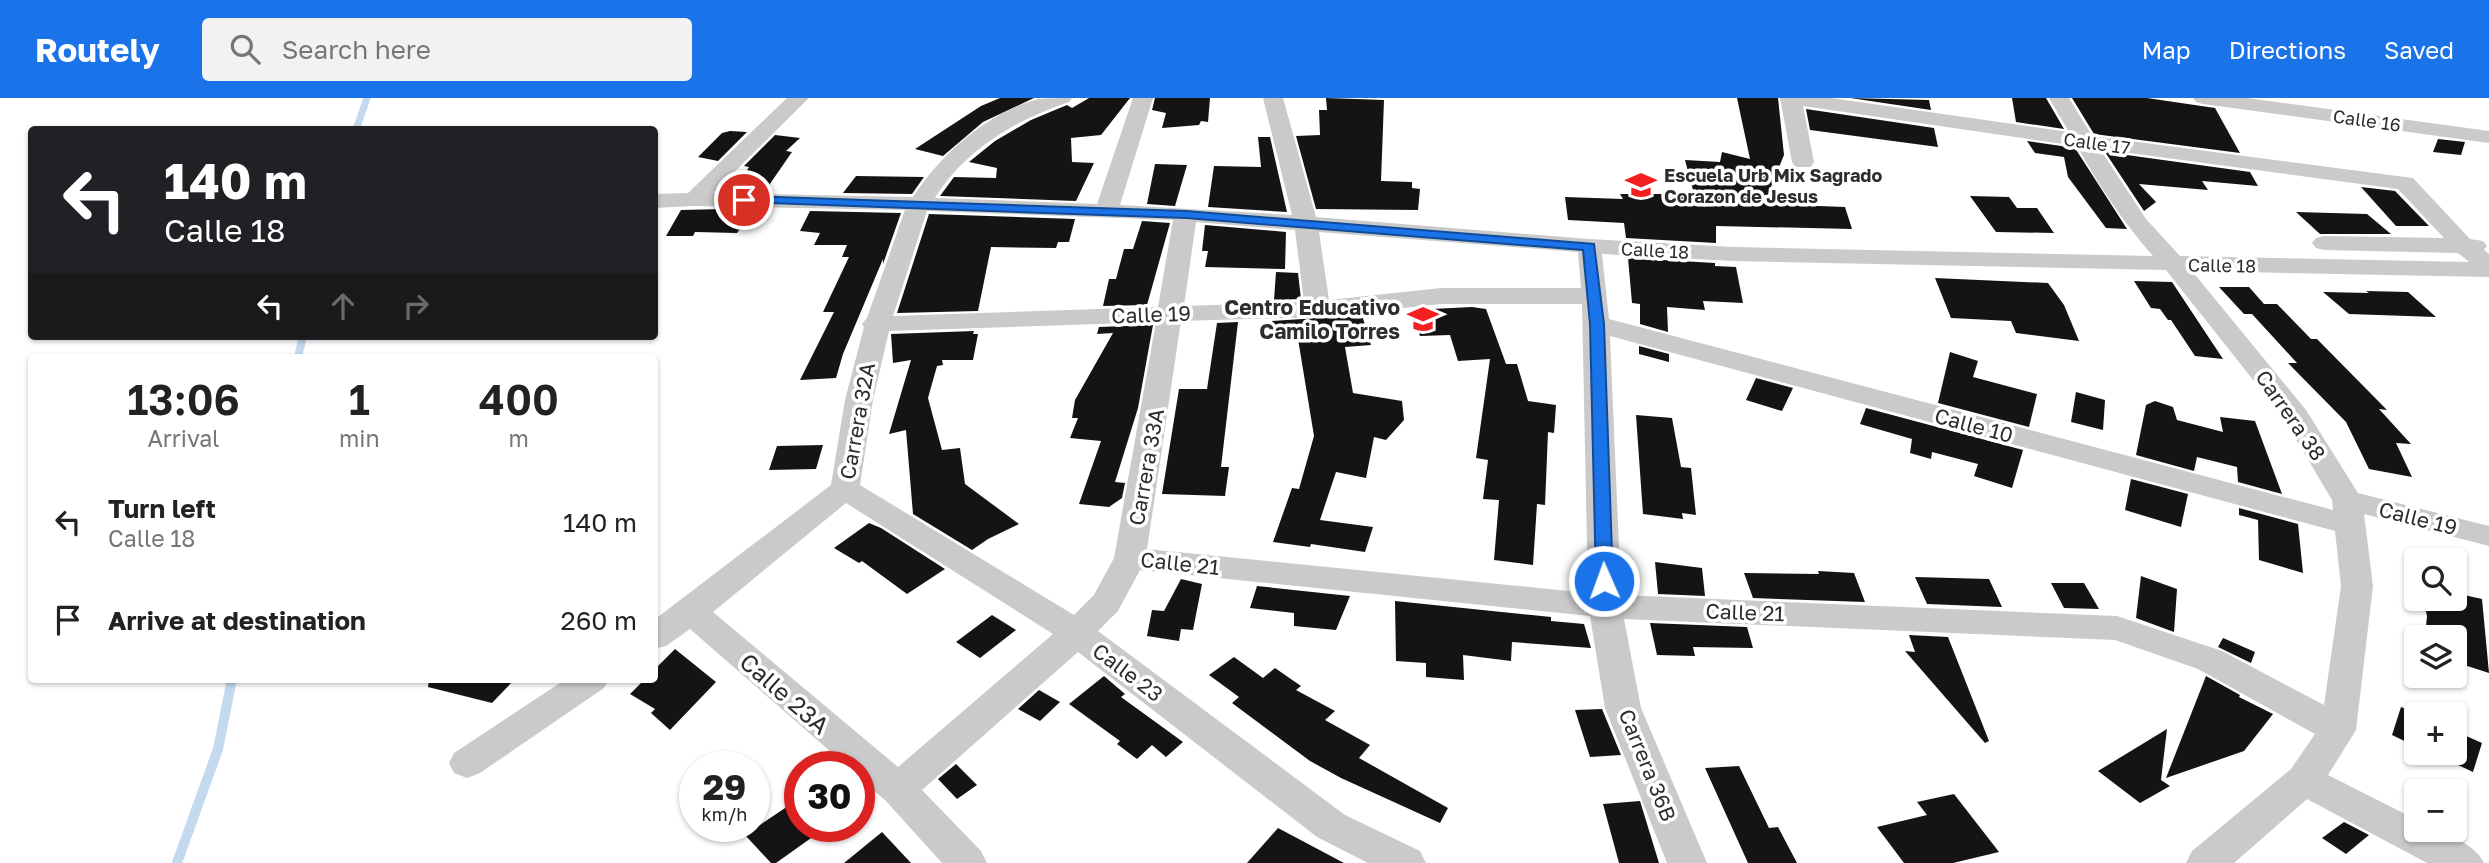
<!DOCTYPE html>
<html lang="en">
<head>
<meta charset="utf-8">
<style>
  body { margin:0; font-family:"Golos Text",sans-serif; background:#f2f2f2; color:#222; height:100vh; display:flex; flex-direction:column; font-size:26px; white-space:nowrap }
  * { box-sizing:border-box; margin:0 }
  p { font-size:23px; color:#767676 }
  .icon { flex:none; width:38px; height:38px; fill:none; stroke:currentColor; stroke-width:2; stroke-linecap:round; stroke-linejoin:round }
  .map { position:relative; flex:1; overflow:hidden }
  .side { position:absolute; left:28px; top:256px; width:630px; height:329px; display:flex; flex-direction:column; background:#fff; border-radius:7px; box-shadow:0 2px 5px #0004 }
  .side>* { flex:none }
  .hud { position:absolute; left:28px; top:28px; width:630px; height:214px; border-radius:7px; box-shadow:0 2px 5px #0004; background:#202124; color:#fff; overflow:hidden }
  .controls { position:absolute; left:2404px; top:450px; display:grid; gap:14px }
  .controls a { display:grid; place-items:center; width:63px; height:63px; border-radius:7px; background:#fff; box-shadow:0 2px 5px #0004; font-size:35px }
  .speed { position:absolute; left:679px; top:653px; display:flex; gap:14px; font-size:35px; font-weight:700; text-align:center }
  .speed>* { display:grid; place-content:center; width:91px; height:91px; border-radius:50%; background:#fff; box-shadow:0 2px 5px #0004; line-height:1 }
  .speed small { font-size:18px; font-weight:400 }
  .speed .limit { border:10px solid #d22; background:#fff; color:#111 }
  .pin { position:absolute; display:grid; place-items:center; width:60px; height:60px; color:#fff; margin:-30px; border:4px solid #fff; border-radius:50%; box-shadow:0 2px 7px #0007 }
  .me { position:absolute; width:77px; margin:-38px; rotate:358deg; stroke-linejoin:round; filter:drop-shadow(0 0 5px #0008) }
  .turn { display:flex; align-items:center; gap:24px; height:147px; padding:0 21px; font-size:32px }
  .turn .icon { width:91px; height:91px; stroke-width:2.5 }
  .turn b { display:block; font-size:49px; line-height:60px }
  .lanes { display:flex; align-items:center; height:66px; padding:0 21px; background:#0003; justify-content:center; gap:35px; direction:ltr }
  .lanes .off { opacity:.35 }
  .eta { display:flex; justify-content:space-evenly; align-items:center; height:119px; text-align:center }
  .eta b { font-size:42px; font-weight:600; line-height:49px }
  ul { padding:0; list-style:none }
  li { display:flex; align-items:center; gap:21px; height:98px; padding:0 21px }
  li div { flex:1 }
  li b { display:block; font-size:26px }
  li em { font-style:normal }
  header { display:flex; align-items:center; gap:42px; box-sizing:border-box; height:98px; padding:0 35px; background:#1a73e8; color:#fff }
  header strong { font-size:33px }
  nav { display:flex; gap:38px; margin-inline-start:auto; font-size:24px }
  .search { width:490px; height:63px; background:#f2f2f2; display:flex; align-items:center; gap:18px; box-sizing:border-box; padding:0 24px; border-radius:7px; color:#767676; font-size:26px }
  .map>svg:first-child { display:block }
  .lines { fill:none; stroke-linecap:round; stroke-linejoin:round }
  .stream-far2 { stroke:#c3daee; stroke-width:7 }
  .stream-far1 { stroke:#c3daee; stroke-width:8 }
  .stream { stroke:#c3daee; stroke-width:10 }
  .building { fill:#141414 }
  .street { fill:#cacaca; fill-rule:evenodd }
  .route { fill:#1a73e8; stroke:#114b97; stroke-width:2 }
  .labels { text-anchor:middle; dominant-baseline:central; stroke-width:7; stroke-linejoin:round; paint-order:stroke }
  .far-street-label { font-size:18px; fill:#2d2d2d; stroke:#fff }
  .far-poi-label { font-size:18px; font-weight:bold; fill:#2d2d2d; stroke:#fff; text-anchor:start }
  .poi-label { font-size:21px; font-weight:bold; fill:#2d2d2d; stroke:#fff; text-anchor:end }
  .street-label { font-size:21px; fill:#2d2d2d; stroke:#fff }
  .near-street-label { font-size:24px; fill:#2d2d2d; stroke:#fff }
</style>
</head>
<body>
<header>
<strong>Routely</strong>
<div class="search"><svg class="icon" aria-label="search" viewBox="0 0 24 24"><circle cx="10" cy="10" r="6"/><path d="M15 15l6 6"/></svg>Search here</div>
<nav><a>Map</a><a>Directions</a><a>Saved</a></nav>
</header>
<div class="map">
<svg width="2489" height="765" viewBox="0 0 2489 765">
  <rect width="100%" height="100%" fill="#fff"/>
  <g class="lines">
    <!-- stream-far2 -->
    <path class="stream-far2" d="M356,32l11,-32"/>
    <!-- stream-far1 -->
    <path class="stream-far1" d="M298,259l5,-21"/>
    <!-- stream -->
    <path class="stream" d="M177,765l41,-114 14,-70"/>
  </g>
  <!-- building -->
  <g class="building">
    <path d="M1000,0h34l-51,24 -40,34 -28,-7 66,-43z"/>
    <path d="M1089,0h41l-29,37 -30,3 1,24 22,1 -18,38 -136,-5 14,-19 42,1 1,-10 -28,-6 26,-21 36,-21 36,-15 5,3z"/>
    <path d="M1155,0h55l-2,24 -7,-1 -2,4 -37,3 4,-15 -14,-3z"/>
    <path d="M1326,0l58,2 -3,81 31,1v6l8,1 -2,21 -102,-1 -20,-73 24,-1 -1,-25h8z"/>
    <path d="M1737,0h41l6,57 -20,49 81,3 7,22 -136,-3v17l-90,-5 -2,-15 -56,-3 -3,-23 58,2 -3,-5h74l-9,-34 35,2 2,-10 28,7z"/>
    <path d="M1850,0l79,2 2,10z"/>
    <path d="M2012,0h34l18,31 -48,-7z"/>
    <path d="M2072,0h75l68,10 25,45 -146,-19z"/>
    <path d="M1806,11l128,19 4,19 -128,-17z"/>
    <path d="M730,33l17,1 -29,29 -20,-4 24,-24z"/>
    <path d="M775,37l25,3 -14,13 6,1 -27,39h-30l14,-24 -5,-1z"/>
    <path d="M1258,39h12l17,75 -79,-5 6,-41 47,1z"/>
    <path d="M2438,41l27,3 -4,13 -28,-3z"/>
    <path d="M2027,43l48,7 52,81 -21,-1 -38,-51 -4,-20 -29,-4z"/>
    <path d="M2105,54l145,20 8,14 -56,-5 6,9 -69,-6 17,18 -12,9z"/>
    <path d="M1155,66l32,1 -12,41 -28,-2z"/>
    <path d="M856,78l68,1 -12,17 -69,-1z"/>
    <path d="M2361,89l34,4 34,35h-33z"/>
    <path d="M1970,98l39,1 8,11h20l17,25 -58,-1z"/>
    <path d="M723,111l30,1 -16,23 -42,-1 -2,4h-27l15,-26z"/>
    <path d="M810,113l91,2 -18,51v-5l-40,95 -7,24 -36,2 34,-68h-11l26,-55h-7l5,-12h-33l6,-12 -20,-2z"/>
    <path d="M2296,114l71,2 24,20h-71z"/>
    <path d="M929,116l146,5 -6,23h-11l-2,6 -65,-1 -13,64 -81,2z"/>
    <path d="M1142,123l28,2 -23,82 -44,1 6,-27h7l8,-30h9z"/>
    <path d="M1205,127l81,7 -1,37 -80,-2 3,-16h-6z"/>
    <path d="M1628,160l87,5v3l21,1 7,36 -40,-2 2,9 -38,-3 1,25 -28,-8v-20l-8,-1z"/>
    <path d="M1276,174l22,1 3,26 -27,1z"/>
    <path d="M1935,180l113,5 16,22 15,36 -63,-8 -5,-12 -60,-3z"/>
    <path d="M2134,183l38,1 51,77 -28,-3 -24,-36h-3l-8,-11 -9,-1z"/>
    <path d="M2219,189h30l15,17h13l34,35h6l70,71 -8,-1 32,35 -15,-1 16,34 -43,-8 -23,-47 -58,-59h9l-45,-49h-8z"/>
    <path d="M2366,193l42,1 28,25 -87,-3 -26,-22 46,1z"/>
    <path d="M1472,209l14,2 20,55h11l11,37 28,4 -2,28 -6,-1 -3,73 -8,-1 -4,61 -39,-5 5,-60 -16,-1 5,-39 -12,-2 14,-99 -32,2 -8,-26 -30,1 -9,-26z"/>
    <path d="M1362,217l9,30 -26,2 8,46 49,8 2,19 -18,20 -12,-3 -8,41 -30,-6 -16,48 53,7 -8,25 -54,-8 -1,3 -37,-5 19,-54 7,1 15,-53 -16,-97 -28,2 2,-20z"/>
    <path d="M1238,224l-17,145h8l-4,29 -63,-2 17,-105h28l10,-66z"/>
    <path d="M1153,227l-15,83 -23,74 10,1 -3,15 -13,9 -30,-3 22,-63 -31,-3 8,-20h-6l3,-18 38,-67 -16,1 2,-7z"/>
    <path d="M974,233l-1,3h5l-5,26h-31l1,5 -6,1 -9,32 14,52 18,-2 5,36 54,40 -31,15 -16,11 -59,-36 -7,-84 -17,4 22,-74 -18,3 -2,-29z"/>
    <path d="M1639,248l30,8v8l-30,-8z"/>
    <path d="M1950,254l28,9 -5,16 64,17 -8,33 -91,-24z"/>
    <path d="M1756,280l37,10 -11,23 -36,-11z"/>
    <path d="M2076,294l29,8 -2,30 -32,-8z"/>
    <path d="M2155,303l18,6 4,13 46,12 -3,-15 35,4 27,73 -44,-12 -1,-15 -40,-10 -3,14 -58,-16 10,-50z"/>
    <path d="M1866,310l157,42 -11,38 -38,-12 4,-12 -46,-12 -1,7 -21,-6 2,-14 -52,-15z"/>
    <path d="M1636,317l36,3 9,49 10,1 5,47 -14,-2 1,6 -40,-5z"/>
    <path d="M823,347l-7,24 -47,1 8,-24z"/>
    <path d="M2131,381l57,15 -7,33 -56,-17z"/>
    <path d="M2239,410l59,16 5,49 -44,-13 -1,-40 -19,-5z"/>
    <path d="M869,425l12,5 64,41 -38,25 -45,-33 -3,2 -25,-15z"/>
    <path d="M1655,464l47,6 3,28 -47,-2z"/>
    <path d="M1818,473l36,2 11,29 -112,-4 -9,-25 75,1z"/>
    <path d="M2141,478l36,13 -3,43 -38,-14z"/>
    <path d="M1915,479l74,2 13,28 -75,-3z"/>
    <path d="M1181,481l21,5 -9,46 -12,-1 -2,12 -32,-5 5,-26 12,1z"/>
    <path d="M2051,485h33l15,26 -35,-1z"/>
    <path d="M1257,488l93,10 -14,34 -42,-4v-13l-44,-5z"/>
    <path d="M2455,495l27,6 7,74 -34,-11v-25h-30l2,-21 -4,-18h32z"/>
    <path d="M1395,503l156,16v4l33,3 7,24 -79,-6 -1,19 -48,-6 1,25 -38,-3v-14l-30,-2z"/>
    <path d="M992,517l24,15 -36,28 -24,-16z"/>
    <path d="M1650,525l97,4 6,21 -60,-1 2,9 -38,-1z"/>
    <path d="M1909,537l39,2 41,104 -4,2 -80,-92 10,1z"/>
    <path d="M2223,540l32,14 -4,11 -33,-16z"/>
    <path d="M675,551l41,33 -46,48 -19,-17 4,-4 -25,-15 15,-15h9v-9z"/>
    <path d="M1234,559l29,21 12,-10 26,18 -5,4 39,21 -10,9 45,25 -11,13 89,50 -8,15 -99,-45 -31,-17 -78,-58 7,-6 -30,-22z"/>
    <path d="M1104,578l21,18 -4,3 62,45 -17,15 -14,-12 -15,14 -20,-15 3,-3 -51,-37z"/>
    <path d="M2206,578l34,19 -1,2 34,17 -29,37 -78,27z"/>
    <path d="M429,581h86l-23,24 -64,-16z"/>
    <path d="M1039,592l21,12 -20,19 -22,-12z"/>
    <path d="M2401,609l16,7v33l-25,-12z"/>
    <path d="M1602,611l19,46 -31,2 -15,-47z"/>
    <path d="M2167,631l-6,51 9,6 -30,17 -42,-32z"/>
    <path d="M2455,633l27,12 -9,29 -43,-20h25z"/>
    <path d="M956,666l21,21 -20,14 -19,-20z"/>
    <path d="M1739,668l30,62 9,-1 19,36h-49l-43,-95z"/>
    <path d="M1954,696l45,58 -46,11h-49l-27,-36 50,-12 -10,-13z"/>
    <path d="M800,700v28h28l-52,37h-5l-26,-28z"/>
    <path d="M1640,703l19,62h-40l-16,-59z"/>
    <path d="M2344,724l25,13 -23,19 -24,-16z"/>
    <path d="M1278,730l66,35h-97z"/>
    <path d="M882,734l29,31h-67z"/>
  </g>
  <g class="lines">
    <!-- street -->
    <g class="street">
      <path d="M787,0h22l-96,95 200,4c28,-43 75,-85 126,-98 10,-1 23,-1 33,-1l-3,4c-53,18 -104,47 -134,96l162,6 36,-106h20l-33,107 172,10 -29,-117h20l33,119 273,22 144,8 420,9c-30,-34 -54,-70 -76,-110l-274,-40 11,56 -3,5h-16l-3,-5 -12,-64h51l238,34 -20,-34h20l23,38 321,42 57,61 13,2 4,5 -3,4 5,4v23l-297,-6 114,139 52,83 131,33v20l-125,-32 9,72 -17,144 -28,45 89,45v10c23,0 56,11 67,33h-57l-120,-64 -73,64h-48l6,-12 99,-82 24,-35 -117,-65 -83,-29 -491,-21 17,89 66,155h-40l-62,-155 -15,-92 -450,-46 -22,41 -20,20 247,184 75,36 6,12h-58l-51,-26 -239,-185 -156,138 59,61 6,12h-45l-57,-63 -26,-22v-12h-12l-157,-137 -24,17 -12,3v-29l177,-135 14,-85 19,-73 -2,-3 5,-6 38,-108 -211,-4 -40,2v-14l34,-1zM2100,51l298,40 46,49 -120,-2 -8,2 -4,5 4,5 8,2 134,3 11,9 -289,-6 -34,-37zM927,113l246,9 -15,87 -265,9zM1196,124l99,8 9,72 -120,4zM1319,134l259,20 3,36h-140l-112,12zM1602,156l131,7 433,9 118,149 48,81 1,10 -724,-191zM1441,206h141l6,289 -441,-44 34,-228 137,-4zM1156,224l-42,236 -20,37 -20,20 -214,-130 13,-85 16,-69zM1610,238l725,195 6,55 -17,119 -102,-54 -105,-35 -496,-21zM846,405l207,131 -155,133 -185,-155z"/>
      <path d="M2193,0h54l242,33v12l-286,-39 -7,-2z"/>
      <path d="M566,581h43l-5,9 -124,85 -13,5 -13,-5 -5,-10 5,-10z"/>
    </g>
  </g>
  <!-- route -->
  <path class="route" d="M744,98l442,15 408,33 10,80 9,257 -9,6 -8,-6 -6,-257 -7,-74 -397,-32 -446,-16v-5z"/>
  <!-- icons -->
  <defs>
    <g id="school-bare" transform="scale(2.415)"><path d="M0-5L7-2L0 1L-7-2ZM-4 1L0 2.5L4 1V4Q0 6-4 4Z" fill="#f31f21" stroke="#fff" stroke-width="2.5" paint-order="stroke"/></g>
  </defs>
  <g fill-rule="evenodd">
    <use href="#school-bare" x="1641" y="87"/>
    <use href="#school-bare" x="1423" y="221"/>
  </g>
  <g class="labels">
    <!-- far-street labels -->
    <g class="far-street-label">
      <text transform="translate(2367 22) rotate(8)">Calle 16</text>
      <text transform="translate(2097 45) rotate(8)">Calle 17</text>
      <text transform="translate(1655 152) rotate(3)">Calle 18</text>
      <text transform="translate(2222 167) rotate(1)">Calle 18</text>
    </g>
    <!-- far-poi labels -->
    <g class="far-poi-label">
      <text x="1664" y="77">Escuela Urb Mix Sagrado<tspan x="1664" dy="21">Corazon de Jesus</tspan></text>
    </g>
    <!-- poi labels -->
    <g class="poi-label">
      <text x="1400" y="209">Centro Educativo<tspan x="1400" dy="24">Camilo Torres</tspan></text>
    </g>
    <!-- street labels -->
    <g class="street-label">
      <text transform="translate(1151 216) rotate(-2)">Calle 19</text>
      <text transform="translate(2291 317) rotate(55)">Carrera 38</text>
      <text transform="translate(857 323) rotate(-80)">Carrera 32A</text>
      <text transform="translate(1974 327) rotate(15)">Calle 10</text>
      <text transform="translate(1146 369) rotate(-80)">Carrera 33A</text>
      <text transform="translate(2418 420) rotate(14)">Calle 19</text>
      <text transform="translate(1180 465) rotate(6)">Calle 21</text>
      <text transform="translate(1745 514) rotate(2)">Calle 21</text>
      <text transform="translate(1128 574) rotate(37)">Calle 23</text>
      <text transform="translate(1648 667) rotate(68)">Carrera 36B</text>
    </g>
    <!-- near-street labels -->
    <g class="near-street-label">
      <text transform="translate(785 595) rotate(41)">Calle 23A</text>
    </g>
  </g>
</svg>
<div class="controls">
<a><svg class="icon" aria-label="search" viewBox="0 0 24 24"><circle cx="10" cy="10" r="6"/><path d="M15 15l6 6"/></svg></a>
<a><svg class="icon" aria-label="layers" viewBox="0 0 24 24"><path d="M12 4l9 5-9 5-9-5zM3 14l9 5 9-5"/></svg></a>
<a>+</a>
<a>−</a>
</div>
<div class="speed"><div>29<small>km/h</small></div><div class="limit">30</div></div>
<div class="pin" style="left:744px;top:102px;background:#d93025"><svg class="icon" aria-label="arrive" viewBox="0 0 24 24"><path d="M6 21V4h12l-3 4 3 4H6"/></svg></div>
<svg class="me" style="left:1604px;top:483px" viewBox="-20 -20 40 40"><circle r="17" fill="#1a73e8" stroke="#fff" stroke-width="3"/><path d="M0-11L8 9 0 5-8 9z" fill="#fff"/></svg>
<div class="hud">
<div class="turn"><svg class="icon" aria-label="left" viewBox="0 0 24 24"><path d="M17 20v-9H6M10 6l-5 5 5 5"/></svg><div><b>140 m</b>Calle 18</div></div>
<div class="lanes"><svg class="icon" aria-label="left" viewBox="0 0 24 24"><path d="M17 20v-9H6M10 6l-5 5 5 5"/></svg><svg class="icon off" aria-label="ahead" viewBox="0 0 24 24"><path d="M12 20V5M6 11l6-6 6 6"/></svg><svg class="icon off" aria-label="right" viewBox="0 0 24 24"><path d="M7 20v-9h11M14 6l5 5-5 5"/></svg></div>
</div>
<section class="side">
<div class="eta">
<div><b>13:06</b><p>Arrival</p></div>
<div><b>1</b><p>min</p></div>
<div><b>400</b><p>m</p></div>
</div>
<ul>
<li><svg class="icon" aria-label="left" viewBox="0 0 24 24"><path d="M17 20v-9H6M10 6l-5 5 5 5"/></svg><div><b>Turn left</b><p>Calle 18</p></div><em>140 m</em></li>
<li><svg class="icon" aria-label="arrive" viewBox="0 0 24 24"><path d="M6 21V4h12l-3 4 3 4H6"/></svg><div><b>Arrive at destination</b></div><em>260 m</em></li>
</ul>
</section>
</div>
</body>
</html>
